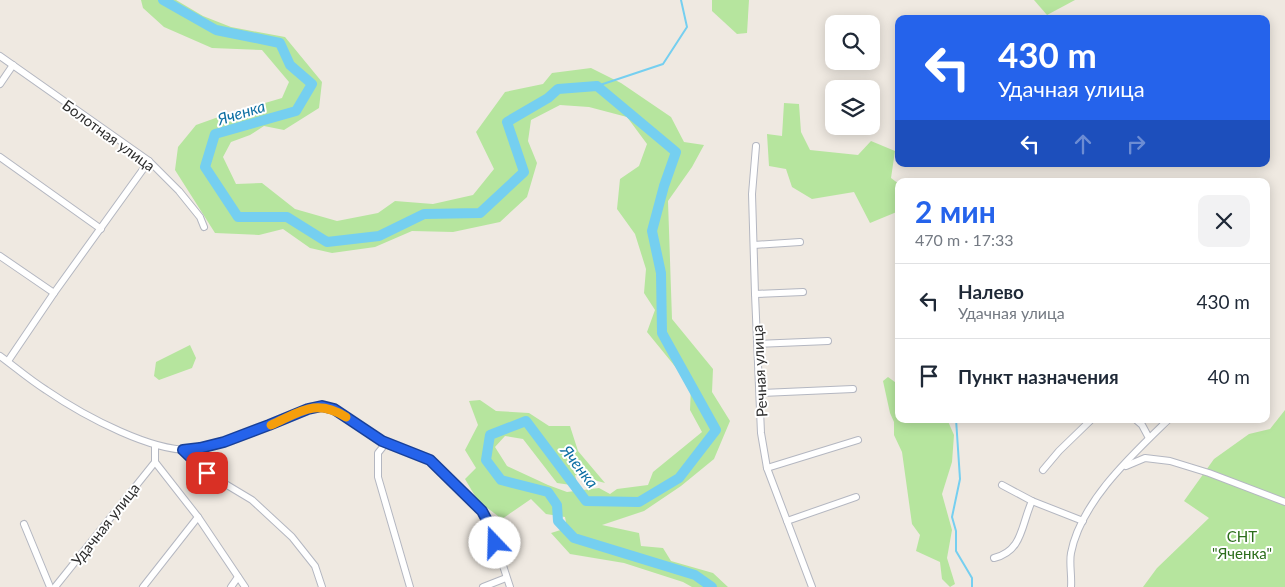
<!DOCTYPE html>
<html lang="ru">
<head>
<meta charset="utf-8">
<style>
  body { margin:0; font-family:Lato,sans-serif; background:#f2f2f3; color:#1f2937; height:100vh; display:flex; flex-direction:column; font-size:19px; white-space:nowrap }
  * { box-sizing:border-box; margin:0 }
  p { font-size:16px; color:#747a83 }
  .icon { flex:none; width:28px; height:28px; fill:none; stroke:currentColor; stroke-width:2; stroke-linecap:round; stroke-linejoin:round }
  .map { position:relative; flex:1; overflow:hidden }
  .drawer { position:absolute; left:895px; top:178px; width:375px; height:245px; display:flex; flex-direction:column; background:#fff; border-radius:10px; box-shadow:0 2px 12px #0003 }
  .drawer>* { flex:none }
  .hud { position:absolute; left:895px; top:15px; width:375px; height:152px; border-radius:10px; box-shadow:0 2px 12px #0003; background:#2563eb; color:#fff; overflow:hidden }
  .buttons { position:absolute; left:825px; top:15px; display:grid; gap:10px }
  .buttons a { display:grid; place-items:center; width:55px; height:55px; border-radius:10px; background:#fff; box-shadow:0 2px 12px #0003; font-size:25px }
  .pin { position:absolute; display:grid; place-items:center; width:42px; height:42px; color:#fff; margin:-21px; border-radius:10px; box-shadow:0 2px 8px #0006 }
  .me { position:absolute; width:55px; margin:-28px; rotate:339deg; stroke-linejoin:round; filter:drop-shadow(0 0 4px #0008) }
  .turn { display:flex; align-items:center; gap:18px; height:105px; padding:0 20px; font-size:22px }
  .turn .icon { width:65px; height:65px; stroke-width:2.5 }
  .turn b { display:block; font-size:35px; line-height:42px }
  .lanes { display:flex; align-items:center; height:48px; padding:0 20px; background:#0003; justify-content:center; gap:25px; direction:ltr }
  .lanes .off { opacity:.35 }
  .round { display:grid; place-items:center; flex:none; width:52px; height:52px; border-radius:10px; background:#f2f2f3 }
  .headline { display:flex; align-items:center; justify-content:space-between; height:85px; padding:0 20px }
  h1 { font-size:30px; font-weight:700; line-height:38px; color:#2563eb }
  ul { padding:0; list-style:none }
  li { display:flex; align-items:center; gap:15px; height:75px; padding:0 20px; border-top:1px solid #e0e1e3 }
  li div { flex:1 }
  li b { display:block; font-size:19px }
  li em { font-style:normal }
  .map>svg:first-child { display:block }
  .green { fill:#b6e59e }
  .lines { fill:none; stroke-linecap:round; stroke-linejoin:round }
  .stream { stroke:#75cff0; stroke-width:2 }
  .river { stroke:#75cff0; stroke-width:10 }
  .minor-casing { stroke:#b4b7c1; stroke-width:8 }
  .minor { stroke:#fff; stroke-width:6 }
  .route-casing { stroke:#184099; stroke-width:12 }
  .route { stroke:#2563eb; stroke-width:9 }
  .slow { stroke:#f59e0b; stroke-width:9 }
  .labels { text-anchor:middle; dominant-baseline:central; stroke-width:4; stroke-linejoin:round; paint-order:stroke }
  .street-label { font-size:15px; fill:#2e2e2e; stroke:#fff }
  .park-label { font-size:15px; fill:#2c6e1b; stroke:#fff }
  .water-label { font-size:16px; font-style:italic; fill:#0d6fa3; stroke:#fff }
</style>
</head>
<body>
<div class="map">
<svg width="1285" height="587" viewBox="0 0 1285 587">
  <rect width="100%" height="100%" fill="#efe9e1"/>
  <!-- green -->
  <g class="green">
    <path d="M141,0h35l27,16 28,11 54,10 37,45 -3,26 -35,22 -20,-4 -14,9 -19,7 -8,15 13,27 26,-1 33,26 42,12 41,-8 17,-12 38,3 40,-9 21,-26 -18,-37 29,-40 38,-8 9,-11 39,-5 30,15 50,34 13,25 20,3 -12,22 -24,34 4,118 41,50 -1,23 18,29 -16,38 -33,27 -37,25 -42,14 37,8 2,13 22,2 8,13 42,12 15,14h-36l-9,-5 -59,-19 -54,-9 -19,-21 16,-5 -2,-11 -19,-3 -15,-15 -29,20 -24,-18 -13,-22 11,-11 -11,-18 13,-25 -9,-24 11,-1 16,11 33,2 20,13h21l8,25 27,32 -30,-8 3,11 -21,-3 -34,-44 -18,-3 -10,11 12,19 41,19 19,7 32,-4 11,6 7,-5 31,-4 5,-13 49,-40 -12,-22 1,-24 -44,-54 8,-22 -11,-17 2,-24 -11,-35 -18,-25 3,-30 19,-13 8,-22 -20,-27 -38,-10 -29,-2 -29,15 -3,21 9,22 -10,34 -27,25 -47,10 -41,-1 -37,16 -43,6 -22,-5 -27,-19 -24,6 -44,-2 -40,-63 3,-23 18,-22 28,-10 58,-17 7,-16 -27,-32 -50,-2 -48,-21 -21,-19z"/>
    <path d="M712,0h37l-2,33 -10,1 -25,-23z"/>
    <path d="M1034,0h41l-28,15z"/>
    <path d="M784,103l15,1 2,28 9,18 48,5 13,-14 24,10 -4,27 8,6v27l-29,12 -16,-31 -42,7 -20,-12 -6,-18 -17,-3 -2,-32 15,2z"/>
    <path d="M190,345l6,13 -4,10 -33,12 -5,-4 2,-14z"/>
    <path d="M888,377l11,8v34h48l7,16 -2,27 -10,32 10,36 -5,28 8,26 -5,3 -8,-8 -2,-17 -24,-11 4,-16 -8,-11 -10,-72 -8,-17v-13l-4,-9 -7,-32z"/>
    <path d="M1285,410v177h-142l14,-19 52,-50 -25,-17 30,-42 35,-25 21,-5z"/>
  </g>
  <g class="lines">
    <!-- stream -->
    <g class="stream">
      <path d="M597,86l66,-22 24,-37 -6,-27"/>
      <path d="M956,419l4,60 -8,38 4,14v20l16,27v9"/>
    </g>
    <!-- river -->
    <path class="river" d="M163,0l53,30 64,13 10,22 22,19 -16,27 -81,23 -10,33 33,50h49l40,25 52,-6 45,-22 56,-1 44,-41 -17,-50 41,-24 10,-9 39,-3 79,66 -12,34 -12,45 9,42 1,60 54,97 -37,48 -40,24 -53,-1 -60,-80 -36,14 -4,25 15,20 47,12 9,13 1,16 16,17 121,37 17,12"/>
    <!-- minor casing -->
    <g class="minor-casing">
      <g id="minor">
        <path d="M0,56l149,105 30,30 21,26 4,10"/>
        <path d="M0,84l13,-19"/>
        <path d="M756,146l-4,48 3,100 6,139 6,35 45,119"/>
        <path d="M0,157l101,72"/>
        <path d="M754,245l46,-3"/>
        <path d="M0,256l54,37"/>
        <path d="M755,294l48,-2"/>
        <path d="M758,344l70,-3"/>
        <path d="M0,356c15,11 30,24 46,34 35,24 112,67 154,59 35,-7 75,-26 108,-40l14,-3 11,3 49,32 48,19 6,5 46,46 8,15 20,61"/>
        <path d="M8,361l46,-68 95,-132"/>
        <path d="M760,393l93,-4"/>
        <path d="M1135,419l7,6 7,13"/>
        <path d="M386,443l-8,10v24l32,110"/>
        <path d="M155,445v17l43,55 47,70"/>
        <path d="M183,450l24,23 45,27 40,37 23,29 7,21"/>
        <path d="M1126,466l19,-8 25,3 39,12 76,29"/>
        <path d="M767,468l91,-28"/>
        <path d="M1043,470l16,-19 33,-32"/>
        <path d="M1002,485l30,16 51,20"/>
        <path d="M787,521l69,-24"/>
        <path d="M24,524l26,63"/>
        <path d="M994,558c29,-7 27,-33 38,-57"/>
        <path d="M55,587l100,-125"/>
        <path d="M143,587l55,-70"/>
        <path d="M231,587l7,-10"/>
        <path d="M483,587l23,-9"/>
        <path d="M1071,587c1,-11 -2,-24 0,-34 10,-52 62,-99 98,-134"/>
      </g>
    </g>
    <!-- minor -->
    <use href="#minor" class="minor"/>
  </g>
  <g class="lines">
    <!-- route casing -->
    <g class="route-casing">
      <path id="route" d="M207,473l-24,-23 17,-2 24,-6 45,-17 39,-16 14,-3 12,3 48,32 48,19 52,51 8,15 5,17"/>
    </g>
    <!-- route -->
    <use href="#route" class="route"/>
    <!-- slow -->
    <path class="slow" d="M271,425c29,-13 45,-27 75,-8"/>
  </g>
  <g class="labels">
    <!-- street labels -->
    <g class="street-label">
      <text transform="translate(109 135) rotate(36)">Болотная улица</text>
      <text transform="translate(759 371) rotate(-93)">Речная улица</text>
      <text transform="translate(105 524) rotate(-52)">Удачная улица</text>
    </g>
    <!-- park labels -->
    <g class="park-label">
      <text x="1242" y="536">СНТ<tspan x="1242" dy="17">"Яченка"</tspan></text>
    </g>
    <!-- water labels -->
    <g class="water-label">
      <text transform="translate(241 112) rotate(-17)">Яченка</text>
      <text transform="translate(580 466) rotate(52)">Яченка</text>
    </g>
  </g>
</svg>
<div class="buttons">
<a><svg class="icon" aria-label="search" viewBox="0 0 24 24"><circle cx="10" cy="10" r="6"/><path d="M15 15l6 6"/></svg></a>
<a><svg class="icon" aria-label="layers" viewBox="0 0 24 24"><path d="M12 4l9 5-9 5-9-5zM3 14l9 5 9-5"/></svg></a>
</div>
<div class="pin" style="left:207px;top:473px;background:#d93025"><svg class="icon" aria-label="arrive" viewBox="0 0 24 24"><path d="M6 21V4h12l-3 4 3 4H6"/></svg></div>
<svg class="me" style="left:495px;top:543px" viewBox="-20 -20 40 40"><circle r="19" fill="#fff"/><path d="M0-13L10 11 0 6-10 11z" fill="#2563eb"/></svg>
<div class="hud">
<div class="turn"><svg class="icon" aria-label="left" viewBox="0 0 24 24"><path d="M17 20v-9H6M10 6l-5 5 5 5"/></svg><div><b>430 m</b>Удачная улица</div></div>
<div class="lanes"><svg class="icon" aria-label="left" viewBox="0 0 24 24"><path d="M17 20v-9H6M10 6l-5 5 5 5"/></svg><svg class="icon off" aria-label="ahead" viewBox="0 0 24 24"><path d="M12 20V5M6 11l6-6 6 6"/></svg><svg class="icon off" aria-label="right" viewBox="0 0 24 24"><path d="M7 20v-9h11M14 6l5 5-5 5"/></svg></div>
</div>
<section class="drawer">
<div class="headline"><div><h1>2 мин</h1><p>470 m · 17:33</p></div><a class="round"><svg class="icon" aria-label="close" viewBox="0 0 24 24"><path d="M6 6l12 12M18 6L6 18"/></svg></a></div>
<ul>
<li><svg class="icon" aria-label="left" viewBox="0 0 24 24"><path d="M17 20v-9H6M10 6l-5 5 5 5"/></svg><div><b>Налево</b><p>Удачная улица</p></div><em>430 m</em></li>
<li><svg class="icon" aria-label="arrive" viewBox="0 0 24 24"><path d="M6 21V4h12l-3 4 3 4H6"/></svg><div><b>Пункт назначения</b></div><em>40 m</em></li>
</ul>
</section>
</div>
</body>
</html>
